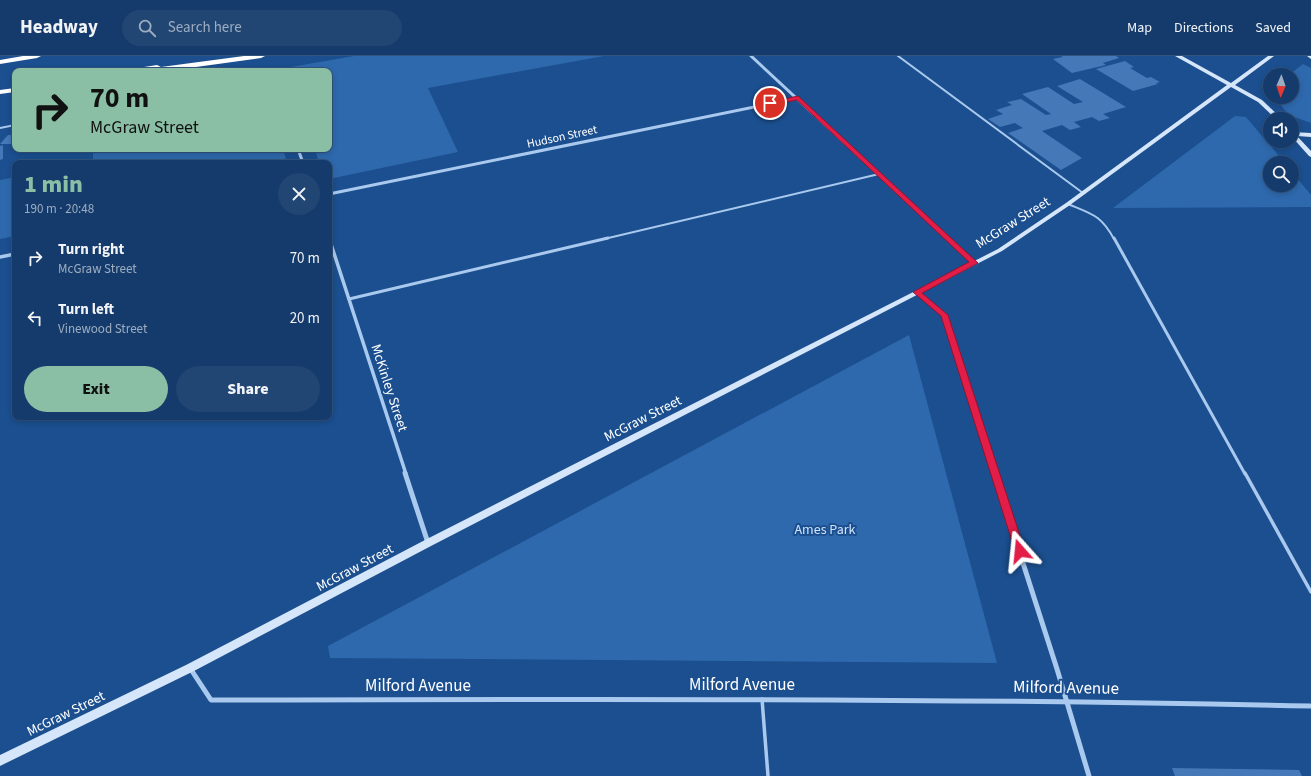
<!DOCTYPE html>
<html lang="en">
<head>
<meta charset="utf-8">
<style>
  body { margin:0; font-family:"Source Sans 3",sans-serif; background:#214673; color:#f1f3f6; height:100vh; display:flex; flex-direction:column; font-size:15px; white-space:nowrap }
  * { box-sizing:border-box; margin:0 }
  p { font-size:13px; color:#9dadc1 }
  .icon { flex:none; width:22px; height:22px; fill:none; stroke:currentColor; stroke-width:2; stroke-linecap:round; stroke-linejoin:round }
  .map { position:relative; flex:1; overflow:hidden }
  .panel { position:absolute; left:12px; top:104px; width:320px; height:260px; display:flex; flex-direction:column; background:#143b6b; border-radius:8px; box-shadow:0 2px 6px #0003,0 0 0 1px #33557e }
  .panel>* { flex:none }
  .hud { position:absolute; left:12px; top:12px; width:320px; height:84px; border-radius:8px; box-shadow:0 2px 6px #0003,0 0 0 1px #33557e; background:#8abfa5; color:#111; overflow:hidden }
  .needle { width:26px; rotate:182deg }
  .tools { position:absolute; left:1263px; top:12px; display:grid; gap:8px }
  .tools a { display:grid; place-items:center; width:36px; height:36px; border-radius:50%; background:#143b6b; box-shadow:0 2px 6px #0003,0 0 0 1px #33557e; font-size:20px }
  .pin { position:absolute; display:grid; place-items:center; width:34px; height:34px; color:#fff; margin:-17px; border:2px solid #fff; border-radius:50%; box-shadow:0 1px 4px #0007 }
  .me { position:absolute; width:44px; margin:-22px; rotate:342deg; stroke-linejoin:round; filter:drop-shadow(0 0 3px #0008) }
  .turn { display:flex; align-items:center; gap:14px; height:84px; padding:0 12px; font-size:18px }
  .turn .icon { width:52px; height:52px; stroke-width:2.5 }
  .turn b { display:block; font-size:28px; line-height:34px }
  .round { display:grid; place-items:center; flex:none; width:42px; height:42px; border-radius:21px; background:#214673 }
  .head { display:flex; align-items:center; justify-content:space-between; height:68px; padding:0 12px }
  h1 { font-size:24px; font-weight:800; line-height:30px; color:#8abfa5 }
  .action { display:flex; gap:8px; margin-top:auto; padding:8px 12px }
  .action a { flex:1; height:46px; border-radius:24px; background:#8abfa5; color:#111; font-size:16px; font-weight:800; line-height:46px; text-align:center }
  .action a+a { background:#214673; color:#f1f3f6 }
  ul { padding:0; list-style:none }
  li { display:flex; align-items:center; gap:12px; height:60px; padding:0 12px }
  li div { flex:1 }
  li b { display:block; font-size:15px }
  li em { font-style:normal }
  header { display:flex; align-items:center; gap:24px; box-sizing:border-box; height:56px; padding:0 20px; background:#143b6b; border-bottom:1px solid #33557e }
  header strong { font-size:19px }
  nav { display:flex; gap:22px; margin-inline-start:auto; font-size:14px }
  .search { width:280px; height:36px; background:#214673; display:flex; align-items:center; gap:10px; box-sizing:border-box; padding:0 14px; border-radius:22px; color:#9dadc1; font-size:15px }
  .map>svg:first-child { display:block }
  .green { fill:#2e69ad }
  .building { fill:#4478b7 }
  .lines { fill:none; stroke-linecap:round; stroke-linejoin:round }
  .lane-far2 { stroke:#a9c9ee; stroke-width:2 }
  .lane-far1 { stroke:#a9c9ee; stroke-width:3 }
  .lane { stroke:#a9c9ee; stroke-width:3.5 }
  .street-far2 { stroke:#a9c9ee; stroke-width:3 }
  .street-far1 { stroke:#a9c9ee; stroke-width:3.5 }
  .street { stroke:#a9c9ee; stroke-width:5 }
  .secondary { fill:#d6e6fa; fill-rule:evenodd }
  .highway { fill:#fff; fill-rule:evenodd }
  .route { fill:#e11d48; stroke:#92132f }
  .labels { text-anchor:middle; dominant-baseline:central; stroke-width:4; stroke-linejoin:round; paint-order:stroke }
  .far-street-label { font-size:12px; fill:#fff; stroke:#1b4f8f }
  .street-label { font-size:14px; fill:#fff; stroke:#1b4f8f }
  .park-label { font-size:14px; fill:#cfe3fa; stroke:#1b4f8f }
  .near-street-label { font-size:17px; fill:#fff; stroke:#1b4f8f }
</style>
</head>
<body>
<header>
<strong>Headway</strong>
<div class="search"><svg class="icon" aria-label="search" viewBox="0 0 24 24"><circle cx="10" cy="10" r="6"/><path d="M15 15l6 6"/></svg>Search here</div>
<nav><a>Map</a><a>Directions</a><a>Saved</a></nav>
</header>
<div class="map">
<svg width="1311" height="720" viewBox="0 0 1311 720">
  <rect width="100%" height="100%" fill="#1b4f8f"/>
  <!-- green -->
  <g class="green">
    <path d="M354,0h250l-176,32 30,64 -129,27v-16h-10l-4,-14h14v-78h-37l-1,-4z"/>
    <path d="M1303,8l8,4v55l-22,-8 -15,-18h18v-22h-3z"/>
    <path d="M1235,60l11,1 39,46h-15v22h22v-13l19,23v12l-198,1z"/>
    <path d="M93,93h190l4,14h-194z"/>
    <path d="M15,121v59l-15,3v-59z"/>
    <path d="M909,279l88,328 -667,-5 -2,-12z"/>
  </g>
  <!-- building -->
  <g class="building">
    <path d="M1061,0h55l3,2 -16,5 3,2 -34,8 -19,-14 10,-2z"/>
    <path d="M1125,5l9,6 -4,1 17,10 4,-1 9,5 -4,1 2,1 -25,7 -37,-22z"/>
    <path d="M1080,23l46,28 -23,7 7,4 -11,3 -7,-4 -18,5 7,5 -11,3 -8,-5 -20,6 40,27 -21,12 -53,-37 15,-5 -8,-5 -15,4 -12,-8 15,-5 -7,-4 16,-5 -5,-3 14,-3 25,16 5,-1 -29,-20 26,-7 26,17 9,-2 -26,-16z"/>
    <path d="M8,79h7v6l-3,3h-12z"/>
    <path d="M3,89v14l-3,1v-14z"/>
    <path d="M1172,712l127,2 3,6h-127z"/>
  </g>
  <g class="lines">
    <!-- lane-far2 -->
    <g class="lane-far2">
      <path d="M898,0l185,137"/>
      <path d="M0,72l15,-3"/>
      <path d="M1068,148c24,10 33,11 46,35"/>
      <path d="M604,183l275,-65"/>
    </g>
    <!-- lane-far1 -->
    <g class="lane-far1">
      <path d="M1114,182l131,236"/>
      <path d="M349,243l259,-61"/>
    </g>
    <!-- lane -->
    <g class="lane">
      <path d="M1245,417l66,119"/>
      <path d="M762,643l6,77"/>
    </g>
    <!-- street-far2 -->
    <g class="street-far2">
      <path d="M751,0l197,183"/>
      <path d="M298,93l5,14"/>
      <path d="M329,138l469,-96"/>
    </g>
    <!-- street-far1 -->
    <g class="street-far1">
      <path d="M329,182l77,236"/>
      <path d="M947,182l27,25"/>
      <path d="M0,201l15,-3"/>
      <path d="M917,236l27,23 51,159"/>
    </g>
    <!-- street -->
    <g class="street">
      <path d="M405,417l23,70"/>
      <path d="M994,417l63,196 32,107"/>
      <path d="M190,612l21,32c367,-1 733,-2 1100,6"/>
    </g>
    <!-- secondary -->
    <g class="secondary">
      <path d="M1175,0h7l49,27 37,-27h6l-39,29 27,15 20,19h-6l-18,-17 -27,-15 -161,118 -68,46 -571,295 -237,125 -194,95v-11l186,-90 239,-125 573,-291 68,-46 161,-118z"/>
      <path d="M1307,0h4v3z"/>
      <path d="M1292,76l19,1v4l-14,-1 14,15v6l-2,-1 -17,-19z"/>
    </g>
    <!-- highway -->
    <g class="highway">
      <path d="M23,0h18l-4,2 -37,6v-4z"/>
      <path d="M244,0h21l-4,2 -94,13h-40l4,-2 26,-4 4,2z"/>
      <path d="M15,32v4l-15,2v-4z"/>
    </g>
  </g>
  <!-- route -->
  <path class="route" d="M798,40l180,167 -56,30 26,22 77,236 -2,3 -3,1 -4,-1 -1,-3 -74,-235 -28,-24 56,-30 -172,-162 -27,5 -3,-2z"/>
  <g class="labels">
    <!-- far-street labels -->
    <g class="far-street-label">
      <text transform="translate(562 81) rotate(-12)">Hudson Street</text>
    </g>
    <!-- street labels -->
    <g class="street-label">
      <text transform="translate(1013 167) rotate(-32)">McGraw Street</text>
      <text transform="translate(389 332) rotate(72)">McKinley Street</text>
      <text transform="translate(643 363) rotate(-27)">McGraw Street</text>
      <text transform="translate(355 512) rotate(-28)">McGraw Street</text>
      <text transform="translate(66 658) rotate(-26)">McGraw Street</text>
    </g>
    <!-- park labels -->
    <g class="park-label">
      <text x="825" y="474">Ames Park</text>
    </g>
    <!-- near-street labels -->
    <g class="near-street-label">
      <text x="742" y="629">Milford Avenue</text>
      <text x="418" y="630">Milford Avenue</text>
      <text transform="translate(1066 632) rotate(1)">Milford Avenue</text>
    </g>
  </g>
</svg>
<div class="tools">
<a><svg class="needle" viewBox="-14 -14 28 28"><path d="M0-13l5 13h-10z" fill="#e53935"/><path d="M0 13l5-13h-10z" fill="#9dadc1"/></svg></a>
<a><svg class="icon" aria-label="sound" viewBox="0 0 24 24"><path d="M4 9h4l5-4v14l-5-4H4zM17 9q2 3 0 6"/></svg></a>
<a><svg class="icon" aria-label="search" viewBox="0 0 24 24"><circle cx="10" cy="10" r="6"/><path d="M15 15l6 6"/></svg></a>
</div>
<div class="pin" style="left:770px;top:47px;background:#d93025"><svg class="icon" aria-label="arrive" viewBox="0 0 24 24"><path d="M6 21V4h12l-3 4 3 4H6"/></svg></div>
<svg class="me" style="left:1020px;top:495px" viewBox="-20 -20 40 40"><path d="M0-17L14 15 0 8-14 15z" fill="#e11d48" stroke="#fff" stroke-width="4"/></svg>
<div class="hud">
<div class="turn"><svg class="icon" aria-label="right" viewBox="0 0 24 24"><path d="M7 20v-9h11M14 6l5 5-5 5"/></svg><div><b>70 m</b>McGraw Street</div></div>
</div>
<section class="panel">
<div class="head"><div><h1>1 min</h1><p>190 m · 20:48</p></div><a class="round"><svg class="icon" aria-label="close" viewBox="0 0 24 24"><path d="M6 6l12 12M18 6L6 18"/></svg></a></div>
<ul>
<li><svg class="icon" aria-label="right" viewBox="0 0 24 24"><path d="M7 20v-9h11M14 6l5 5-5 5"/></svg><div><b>Turn right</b><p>McGraw Street</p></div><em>70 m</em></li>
<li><svg class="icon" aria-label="left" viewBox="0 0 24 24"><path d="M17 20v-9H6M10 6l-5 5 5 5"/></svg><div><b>Turn left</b><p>Vinewood Street</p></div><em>20 m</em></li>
</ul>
<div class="action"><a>Exit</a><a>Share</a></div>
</section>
</div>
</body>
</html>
